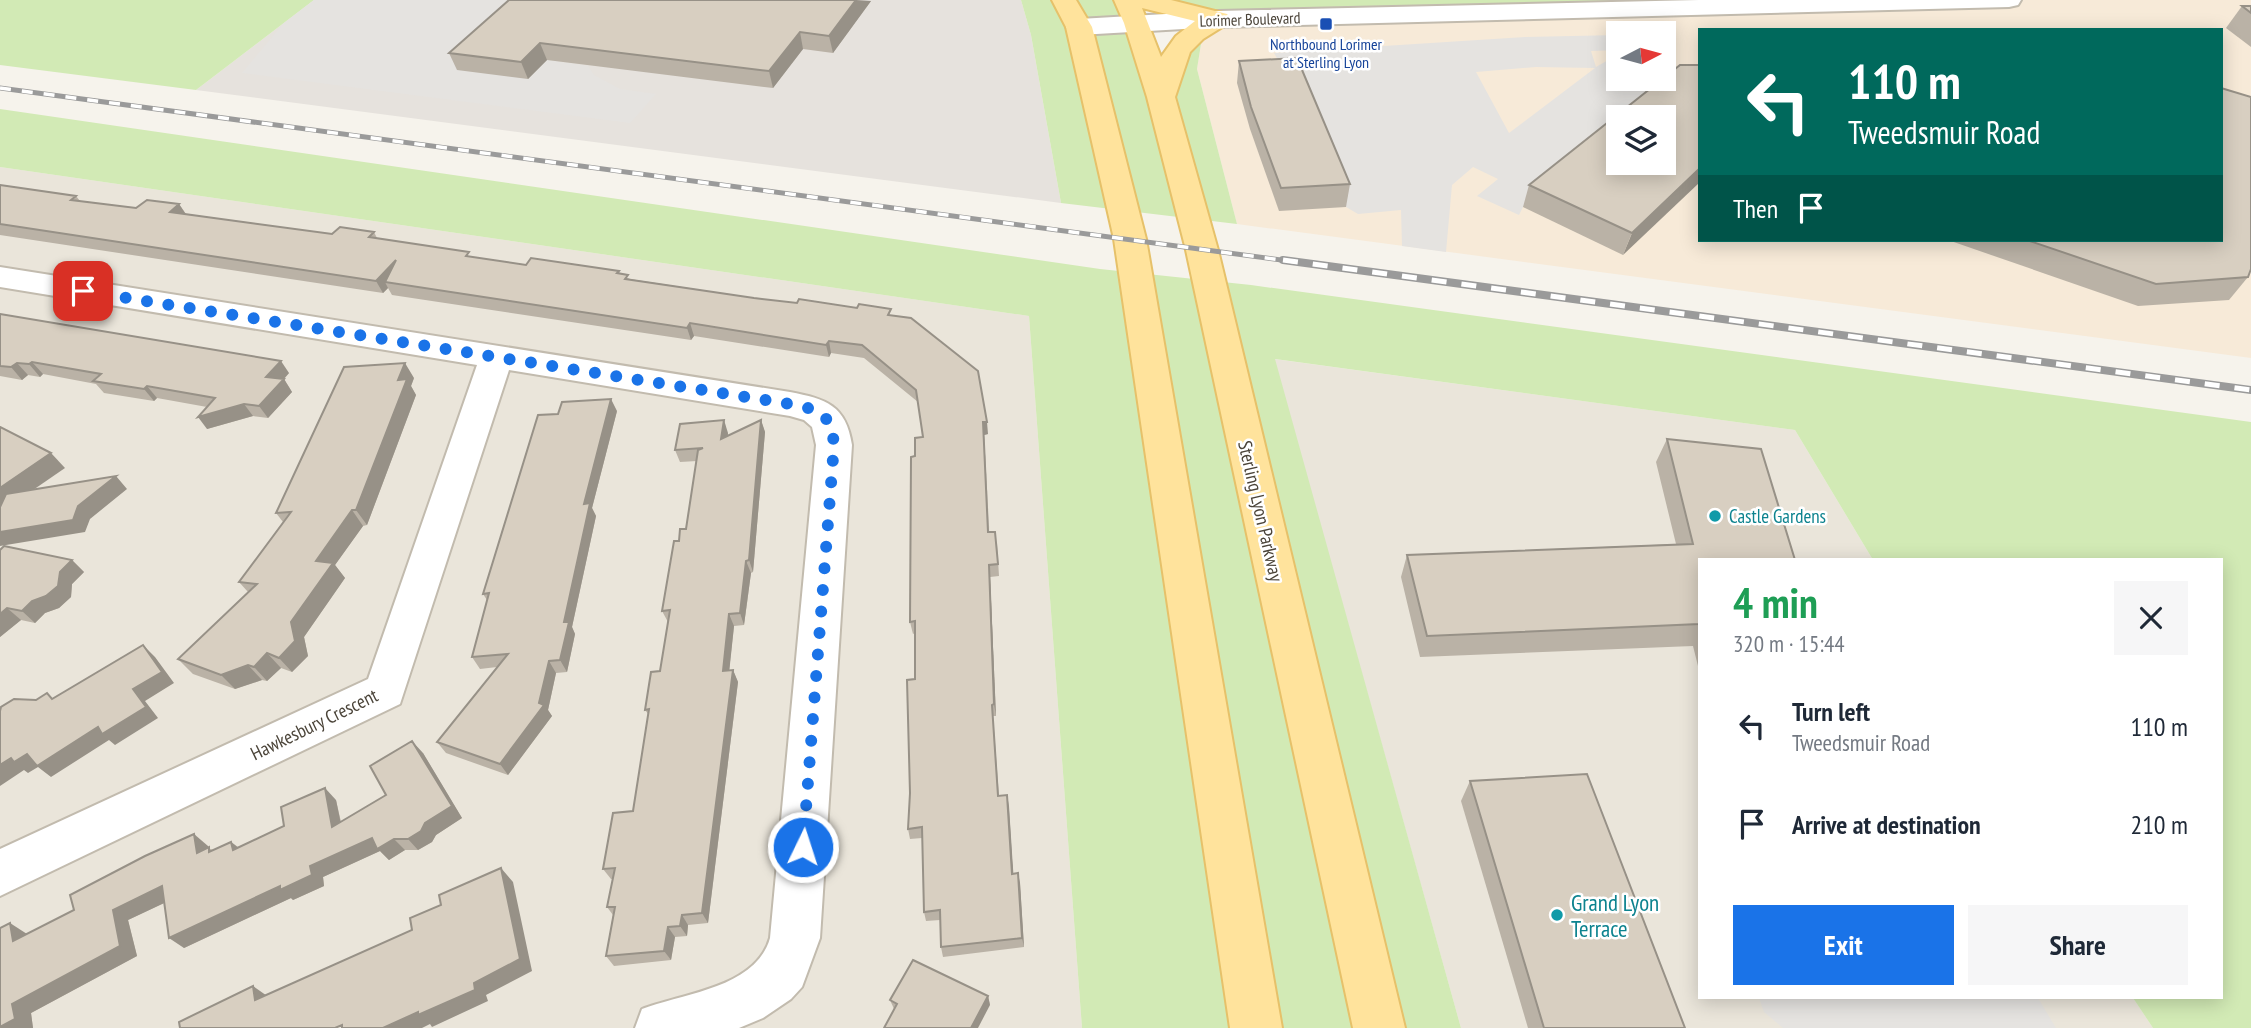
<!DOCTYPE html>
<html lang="en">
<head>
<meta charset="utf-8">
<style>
  body { margin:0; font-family:"PT Sans Narrow",sans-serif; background:#f6f6f7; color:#1f2937; height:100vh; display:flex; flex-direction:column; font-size:26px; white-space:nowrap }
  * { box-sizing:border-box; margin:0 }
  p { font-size:23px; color:#747a83 }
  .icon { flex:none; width:38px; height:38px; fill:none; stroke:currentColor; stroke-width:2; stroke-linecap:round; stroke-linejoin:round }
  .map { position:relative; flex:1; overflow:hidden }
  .details { position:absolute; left:1698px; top:558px; width:525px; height:441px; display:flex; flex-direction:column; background:#fff; border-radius:0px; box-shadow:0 4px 18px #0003 }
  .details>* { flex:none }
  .banner { position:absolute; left:1698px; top:28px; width:525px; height:214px; border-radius:0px; box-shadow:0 4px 18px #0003; background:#00695c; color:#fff; overflow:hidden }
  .needle { width:46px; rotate:84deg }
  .fabs { position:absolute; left:1606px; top:21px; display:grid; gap:14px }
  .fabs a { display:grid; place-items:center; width:70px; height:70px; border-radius:0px; background:#fff; box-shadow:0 4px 18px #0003; font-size:35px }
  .pin { position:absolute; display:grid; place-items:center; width:60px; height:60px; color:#fff; margin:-30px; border-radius:14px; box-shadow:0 4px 10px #0006 }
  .me { position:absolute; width:77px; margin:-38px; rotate:4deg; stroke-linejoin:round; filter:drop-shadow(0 0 5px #0008) }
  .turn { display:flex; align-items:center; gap:24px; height:147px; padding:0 35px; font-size:32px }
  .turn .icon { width:91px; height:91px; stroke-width:2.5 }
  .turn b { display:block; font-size:49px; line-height:60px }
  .then { display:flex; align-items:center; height:66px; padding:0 35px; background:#0003; gap:14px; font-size:26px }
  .round { display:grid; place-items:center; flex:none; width:74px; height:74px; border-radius:0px; background:#f6f6f7 }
  .headline { display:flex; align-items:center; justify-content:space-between; height:119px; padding:0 35px }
  h1 { font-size:42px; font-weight:700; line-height:52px; color:#1e9e55 }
  .cta { display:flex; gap:14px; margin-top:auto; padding:14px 35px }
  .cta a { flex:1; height:80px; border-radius:0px; background:#1a73e8; color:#fff; font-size:28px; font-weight:700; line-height:80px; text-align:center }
  .cta a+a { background:#f6f6f7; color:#1f2937 }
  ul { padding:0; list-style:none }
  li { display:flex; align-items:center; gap:21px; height:98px; padding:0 35px }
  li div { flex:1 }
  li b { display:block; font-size:26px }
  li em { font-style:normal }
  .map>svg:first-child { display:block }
  .residential { fill:#eae5da }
  .commercial { fill:#f7ead8; fill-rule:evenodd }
  .industrial { fill:#e6e2dd }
  .green { fill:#d2eab5 }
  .parking { fill:#e5e3e0; fill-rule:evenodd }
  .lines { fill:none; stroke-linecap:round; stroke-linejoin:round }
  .minor-casing { stroke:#c2bbae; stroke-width:4 }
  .major-casing { stroke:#e6c16a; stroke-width:4 }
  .minor { fill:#fff; fill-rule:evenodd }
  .major { fill:#ffe39c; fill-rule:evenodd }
  .rail-far1-casing { stroke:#9a9a9a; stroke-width:5 }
  .rail-casing { stroke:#9a9a9a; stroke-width:8 }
  .rail-far1 { stroke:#fff; stroke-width:3.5; stroke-dasharray:11; stroke-linecap:butt }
  .rail { stroke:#fff; stroke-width:5; stroke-dasharray:15; stroke-linecap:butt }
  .wall { fill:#bab2a6 }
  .shaded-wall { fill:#979187 }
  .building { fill:#d8cfc1; stroke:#979187; stroke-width:2; fill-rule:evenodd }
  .route { stroke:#1a73e8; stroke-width:12; stroke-dasharray:0 21.6 }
  .transit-dot { fill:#1a4fb4; stroke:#fff; stroke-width:2.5 }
  .culture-dot { fill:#0f9aa8; stroke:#fff; stroke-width:2.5 }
  .labels { text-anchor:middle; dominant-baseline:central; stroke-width:5; stroke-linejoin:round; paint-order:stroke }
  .far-street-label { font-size:16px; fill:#4b4439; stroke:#fff }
  .far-transit-label { font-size:16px; fill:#164399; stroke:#fff }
  .street-label { font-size:19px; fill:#4b4439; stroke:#fff }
  .culture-label { font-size:19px; fill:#0d838f; stroke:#fff; text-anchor:start }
  .near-culture-label { font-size:23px; fill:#0d838f; stroke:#fff; text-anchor:start }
</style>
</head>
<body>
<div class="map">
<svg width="2251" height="1028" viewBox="0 0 2251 1028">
  <rect width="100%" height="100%" fill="#f6f3ec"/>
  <!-- residential -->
  <g class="residential">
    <path d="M0,167l1029,149 53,712h-1082z"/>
    <path d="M1274,359l521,71 78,130h-174v438h434l20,30h-692z"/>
  </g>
  <!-- commercial -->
  <path class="commercial" d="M2009,0h242v358l-1014,-134 -40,-155 4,-25 17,-25zM1699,30h522v210h-522zM1619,33h45v46h-45zM1619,117h45v46h-45z"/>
  <!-- industrial -->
  <path class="industrial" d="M314,0h707l10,35 30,168 -865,-113z"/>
  <!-- green -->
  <g class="green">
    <path d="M0,0h314l-118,90 -196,-25z"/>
    <path d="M1021,0h105l34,96 37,-67 -56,-29h868l-791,19 -17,25 -4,25 40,155 -176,-21 -30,-168z"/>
    <path d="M0,109l1100,160 151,16 1000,137v606h-98l-20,-30h88v-438h-348l-78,-130 -520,-71 186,669h-379l-53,-712 -1029,-149z"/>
  </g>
  <!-- parking -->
  <g class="parking">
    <path d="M314,0h221l-8,79 20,-19 41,6 6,9 26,14 36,5 -26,29 -388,-50 42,-50z"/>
    <path d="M1619,35v15l-28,1 5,16 14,-8 9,3v17h40l8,3 -48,35 -96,90 -4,8 -42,-19 21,-17 -25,-12 -21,18 -6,67 -44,-6 -1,-36 -43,4 -12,-7 -32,-80 11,-1 -7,-20 -13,1 -31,-54 251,-16zM1536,67l59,1 -86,65 -33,-61z"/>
    <path d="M1759,998h279l18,30h-273l-19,-16z"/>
  </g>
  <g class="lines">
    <!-- minor casing -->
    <g class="minor-casing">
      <g id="minor">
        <path d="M1699,0h322l-3,5 -9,2 -791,20 -139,8 -9,-3 -4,-5 4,-5 9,-3 139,-8z"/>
        <path d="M0,267l790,125c36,7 56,13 62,53l-32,493 -18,49 -11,12 -28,19 -24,10h-104l7,-19c41,-16 114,-21 128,-71l46,-493 -4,-18 -8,-7 -14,-4 -281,-46 -109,334 -400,192v-47l368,-170 109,-314 -477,-78z"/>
      </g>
    </g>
    <!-- major casing -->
    <g class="major-casing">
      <g id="major">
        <path d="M1052,0h24l16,27 54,212 136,789h-52l-116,-789 -48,-212z"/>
        <path d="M1114,0h57l56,14 4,5 -4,5 -24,15 -13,13 -15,45 43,153 187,778h-52l-167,-778 -39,-153 -23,-74zM1142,8l53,13 -19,15 -15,21z"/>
      </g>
    </g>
    <!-- minor -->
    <use href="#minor" class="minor"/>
    <!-- major -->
    <use href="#major" class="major"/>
    <!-- rail-far1 casing -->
    <g class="rail-far1-casing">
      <path id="rail-far1" d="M0,88l1296,174"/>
    </g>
    <!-- rail casing -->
    <g class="rail-casing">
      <path id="rail" d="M1283,260l968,130"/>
    </g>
    <!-- rail-far1 -->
    <use href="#rail-far1" class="rail-far1"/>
    <!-- rail -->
    <use href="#rail" class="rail"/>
  </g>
  <!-- wall -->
  <g class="wall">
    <path d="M871,1l-38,52 -30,-4 -30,39 -226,-28 -19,19 -71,-9 -8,-17z"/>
    <path d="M2242,6h9v41l-25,-19z"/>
    <path d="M1239,61l111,123 -4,23 -67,4 -29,-82 -13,-46z"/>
    <path d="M1699,65l-76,190 -100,-48 6,-22z"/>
    <path d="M0,185l76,11 4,5 56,7 43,-4 7,10 146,20 42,-2 3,6 94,19 55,8 93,6 1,3 10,5 124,19 138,18 96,118 -4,1 5,97 8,12 2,32 -9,1 6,139h-3l6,80 8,-1 6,79 7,9 4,64 -81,10 -2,-10 -1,-27 -14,1 -2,-9 -2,-74 -12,1 -2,-10 7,-150v-46l-2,1 -3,-12 5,-166 8,-19 -5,-35 -54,-44 -33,-5 -2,4 -135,-21 -3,4 -299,-45 -4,-7 -5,5 -383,-58z"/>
    <path d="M1948,240h273l27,37 -19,23 -91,6z"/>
    <path d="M0,314l289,59 -5,6 8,13 -24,26 -15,-2 -46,13v-22l-50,-9 -3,3 -50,-8 -8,-9 -53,-10 -3,3 -12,-2 -6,5 -22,-4z"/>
    <path d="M414,378l-3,8 5,9 -49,130 -4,1 -28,39 10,13 -41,59 4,19 -16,16 -11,-4 -14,13 -5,-1 -27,9 -42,-15 -15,-15 70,-67 -9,-10 44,-60 -7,-9z"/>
    <path d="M617,411l-25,97 4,8 -24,111 3,7 -8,38 -11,1 -8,37 4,6 -44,59 -62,-22 -9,-11 60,-75 -17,2 -8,-12 15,-57 -4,-6z"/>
    <path d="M761,420l4,12 -12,140 -2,1 -7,52 -10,1 -5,45 4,-1 5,12 -30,241 -20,2 -1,11 -12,1 -4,23 -57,6 -8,-10 7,-41 -6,-8 6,-28h-2l-8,-10 30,-58 16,-96 -4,-5 15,-39 8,-49 -6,-11 17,-70 7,-12 11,-68 -17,1 -5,-12 53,-17v3z"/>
    <path d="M1667,439l32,121v110l-6,-24 -273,11 -19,-80 6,-22 269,-11 -20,-82z"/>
    <path d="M0,550l72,10 12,12 -12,12 -1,13 -12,11 -14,5 -10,10 -14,-3 -21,17z"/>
    <path d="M423,753l39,65 -26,17 -4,7 -14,8h-13l-16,10 -9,-9 -57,26 1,9 -31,14 -2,-2 -107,50 -20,-45 -36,17 9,36 -106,57 2,15h-33l27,-94 181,-88v2l5,2 18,-8 7,5 46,-21 52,-26 5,22 45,-27z"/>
    <path d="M1470,781l215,247h-157l-67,-227z"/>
    <path d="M988,996l2,9 -96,4 -4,-9z"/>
  </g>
  <!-- shaded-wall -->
  <g class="shaded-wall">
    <path d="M856,0l15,1 -38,52 -4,-17z"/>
    <path d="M800,32l3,17 -30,39 -4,-17z"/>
    <path d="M540,43l7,17 -19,19 -7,-17z"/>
    <path d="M1699,169v14l-76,72 9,-22z"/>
    <path d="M179,204l8,12 -17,-4z"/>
    <path d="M396,260l-11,22 3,6 -5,5 -7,-12z"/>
    <path d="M690,323l4,13 -3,4 -4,-12z"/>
    <path d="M829,341l2,12 -2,4 -3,-12z"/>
    <path d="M281,361l8,12 -14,16 -9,-12z"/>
    <path d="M32,362l11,12 -3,3 -11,-13z"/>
    <path d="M17,363l11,12 -6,5 -11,-13z"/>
    <path d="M405,363l9,15 -3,8 5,9 -49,130 -11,-15 42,-130z"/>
    <path d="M284,379l8,13 -24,26 -9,-12z"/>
    <path d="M147,386l10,12 -3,3 -10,-12z"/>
    <path d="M611,399l6,12 -25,97 4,8 -24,111 3,7 -8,38 -7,-12 4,-38 20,-118z"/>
    <path d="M244,404l9,12 -46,13 -9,-12z"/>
    <path d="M724,420l4,13 -2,18 -5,-12z"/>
    <path d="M761,420l4,12 -12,140 -4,-12z"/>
    <path d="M983,422h4l1,12 -4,1 6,109z"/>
    <path d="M51,453l14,15 -61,42 -4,-4v-18z"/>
    <path d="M116,476l11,13 -37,30 -5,13 -85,14v-14l78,-26z"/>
    <path d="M352,510l11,16 -28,39 10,13 -41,59 4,19 -16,16 -13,-14 12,-36 25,-61z"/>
    <path d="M72,560l12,12 -12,12 -1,13 -12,11 -14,5 -10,10 -13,-12z"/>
    <path d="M746,561l5,12 -7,52 -4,-12z"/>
    <path d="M989,565l1,12 6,139 -2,-12z"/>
    <path d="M7,608l14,12 -21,17v-23z"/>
    <path d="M729,614l5,12 -6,57 -5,-12z"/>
    <path d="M143,645l12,12 19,26 -29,18 13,17 -43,27 -6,-5 -58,37 -13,-10 -10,6 -4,-3 -24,16v-21l133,-76z"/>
    <path d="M267,653l14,15 -14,13 -13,-14z"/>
    <path d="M549,661l7,12 -8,37 4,6 -44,59 -8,-11 39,-61z"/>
    <path d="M248,665l14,15 -27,9 -14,-14z"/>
    <path d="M733,670l5,12 -30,241 -6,-10z"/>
    <path d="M412,741l11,12 39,65 -26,17 -4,7 -14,8 -10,-11z"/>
    <path d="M325,788l11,12 8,39 -12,-12z"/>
    <path d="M1007,795l2,11 5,78 -2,-10z"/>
    <path d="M194,834l14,12 3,18 -14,-11z"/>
    <path d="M372,838l22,1 11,11 -16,10 -9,-9 -57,26 1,9 -31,14 -2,-2 -107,50 -15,-10 141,-72z"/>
    <path d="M231,842l14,11 -12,-3z"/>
    <path d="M501,868l12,14 19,89 -46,24 2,6 -56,26 -2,-3 -8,4h-39l91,-45z"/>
    <path d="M1018,873l2,10 4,64 -2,-9z"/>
    <path d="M162,886l15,11 -49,23 9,36 -106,57 2,15h-33l12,-24 101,-94z"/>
    <path d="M682,915l6,10 -1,11 -7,-10z"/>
    <path d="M10,923l17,11 -14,7z"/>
    <path d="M668,927l7,10 -4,23 -7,-9z"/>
    <path d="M253,986l17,12 -15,2z"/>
    <path d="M988,996l2,9 -12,23h-7z"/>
  </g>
  <!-- building -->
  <g class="building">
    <path d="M509,0h347l-27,36 -29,-4 -31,39 -229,-28 -19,19 -72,-9z"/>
    <path d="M2242,6h9v7z"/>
    <path d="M1297,58l53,126 -69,4 -30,-81 -12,-46z"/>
    <path d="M1680,65h19v104l-67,64 -103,-48zM1619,117h45v46h-45z"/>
    <path d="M2221,88l30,9v172l-3,8 -92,7 -129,-44h194z"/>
    <path d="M0,185l76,11 -5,4 65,8 11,-8 32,4 -9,8 162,22 8,-7 34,5 -5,5 100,15 -3,4 60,9 5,-7 88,13 -2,2 11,2 -3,4 129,19 43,5 2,-4 58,9 2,-4 32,5 -3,6 23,3 67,53 9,51h-4l5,110h7l3,32 -9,1 5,139 -2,1 6,91 9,-1 5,79 6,-1 4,65 -81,9 -1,-37 -16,2 -2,-85 -14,2 2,-36 -3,-113 8,-1v-58l-5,1 1,-165 4,-1v-18l8,-1 -7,-47 -54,-45 -33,-4 -3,4 -136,-22 -3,5 -302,-46 11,-22 -20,21 -376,-57z"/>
    <path d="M0,314l281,47 -15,16 18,2 -25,27 -15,-2 -46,13 17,-19 -68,-12 -3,3 -51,-8 8,-7 -69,-12 -3,2 -12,-1 -6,4 -11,-1z"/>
    <path d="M405,363l-7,17 9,-1 -51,131h-4l-36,51 17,2 -42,59 4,19 -16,17 -12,-5 -13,14 -6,-2 -27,10 -43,-16 79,-75 -18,-2 52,-70 -15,1 68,-146z"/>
    <path d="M611,399l-27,105 6,-1 -26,119h5l-9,38 -11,1 -10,42 5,2 -44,59 -63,-22 71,-88 -36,3 17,-64 -6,1 55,-179 20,-1 4,-12z"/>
    <path d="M724,420l-3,19 40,-19 -12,140 -3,1 -6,52 -11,1 -6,57 10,-1 -31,243 -20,2 -2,11 -12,1 -4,24 -58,5 9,-49h-8l8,-39 -12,1 10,-56 20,-2 16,-102 -4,1 6,-38 9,-1 10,-61 -8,1 12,-70h5l1,-12h6l12,-79 5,-2 -28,2 5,-26z"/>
    <path d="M0,427l51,26 -51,35z"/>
    <path d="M1667,439l94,10 34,111h-96v64l-272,12 -20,-81 286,-11z"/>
    <path d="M116,476l-38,30 -5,14 -73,12v-25l6,-13z"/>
    <path d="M4,546l68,14 -12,12 -2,14 -12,10 -14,5 -10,10 -15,-3 -7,6v-64z"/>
    <path d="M143,645l19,27 -29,17 13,18 -44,27 -4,-7 -61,39 -10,-12 -13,8 -3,-4 -11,7v-54l1,-4 13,-8 22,1 11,-7 5,6z"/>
    <path d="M412,741l40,65 -27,17 -4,8 -13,8h-14l-17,10 -5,-11 -62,28 2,9 -32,15v-4l-111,52 -7,-52 -49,24 7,36 -108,58 3,15 -15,8v-99l10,-5 3,18 61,-31 -4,-15 75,-39 49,-22 3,19 12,-6v5l22,-10 2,8 51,-24 -3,-19 44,-19 7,39 54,-32 -16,-29z"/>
    <path d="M1587,774l98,254h-141l-74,-247z"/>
    <path d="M501,868l19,91 -46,24 1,7 -57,25v-3l-35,16h-41v-3l-7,3h-155l-1,-6 74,-36 2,14 157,-70 -2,-12 31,-13 -2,-10z"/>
    <path d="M913,960l75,36 -17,32h-87l13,-24 -7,-4z"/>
  </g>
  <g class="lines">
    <!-- route -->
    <path class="route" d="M83,291l707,113c30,6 41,9 44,41l-31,402"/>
  </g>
  <!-- markers -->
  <rect class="transit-dot" x="1319" y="17" width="14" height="14" rx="3.5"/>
  <g class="culture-dot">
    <circle cx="1715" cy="516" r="7"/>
    <circle cx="1557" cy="915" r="7"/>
  </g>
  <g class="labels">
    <!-- far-street labels -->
    <g class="far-street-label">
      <text transform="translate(1250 19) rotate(-2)">Lorimer Boulevard</text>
    </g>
    <!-- far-transit labels -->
    <g class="far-transit-label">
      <text x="1326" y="44">Northbound Lorimer<tspan x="1326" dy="18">at Sterling Lyon</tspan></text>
    </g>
    <!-- street labels -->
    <g class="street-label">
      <text transform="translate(1261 511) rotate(77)">Sterling Lyon Parkway</text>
      <text transform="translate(314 724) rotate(-26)">Hawkesbury Crescent</text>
    </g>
    <!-- culture labels -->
    <g class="culture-label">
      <text x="1729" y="516">Castle Gardens</text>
    </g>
    <!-- near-culture labels -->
    <g class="near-culture-label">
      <text x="1571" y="902">Grand Lyon<tspan x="1571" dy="26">Terrace</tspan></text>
    </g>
  </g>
</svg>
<div class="fabs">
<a><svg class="needle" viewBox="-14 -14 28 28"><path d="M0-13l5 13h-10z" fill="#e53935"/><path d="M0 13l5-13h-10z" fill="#747a83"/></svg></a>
<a><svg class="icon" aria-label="layers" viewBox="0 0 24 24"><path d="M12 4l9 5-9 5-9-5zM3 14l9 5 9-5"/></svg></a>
</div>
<div class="pin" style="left:83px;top:291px;background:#d93025"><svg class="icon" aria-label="arrive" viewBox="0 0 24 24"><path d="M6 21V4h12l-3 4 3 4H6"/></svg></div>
<svg class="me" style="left:803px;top:847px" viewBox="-20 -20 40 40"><circle r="17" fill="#1a73e8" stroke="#fff" stroke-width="3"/><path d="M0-11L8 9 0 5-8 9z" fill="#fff"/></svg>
<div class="banner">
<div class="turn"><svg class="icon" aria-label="left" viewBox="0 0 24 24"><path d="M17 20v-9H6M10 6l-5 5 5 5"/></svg><div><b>110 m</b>Tweedsmuir Road</div></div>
<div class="then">Then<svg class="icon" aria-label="arrive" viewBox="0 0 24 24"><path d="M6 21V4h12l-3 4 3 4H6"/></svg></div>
</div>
<section class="details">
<div class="headline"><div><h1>4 min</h1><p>320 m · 15:44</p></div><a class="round"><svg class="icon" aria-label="close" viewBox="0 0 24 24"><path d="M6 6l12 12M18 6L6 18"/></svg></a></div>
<ul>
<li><svg class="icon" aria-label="left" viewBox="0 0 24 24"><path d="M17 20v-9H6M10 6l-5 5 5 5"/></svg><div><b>Turn left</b><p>Tweedsmuir Road</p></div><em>110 m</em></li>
<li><svg class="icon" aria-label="arrive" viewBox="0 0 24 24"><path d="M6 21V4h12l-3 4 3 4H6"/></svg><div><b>Arrive at destination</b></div><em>210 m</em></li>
</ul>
<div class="cta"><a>Exit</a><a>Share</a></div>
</section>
</div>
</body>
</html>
